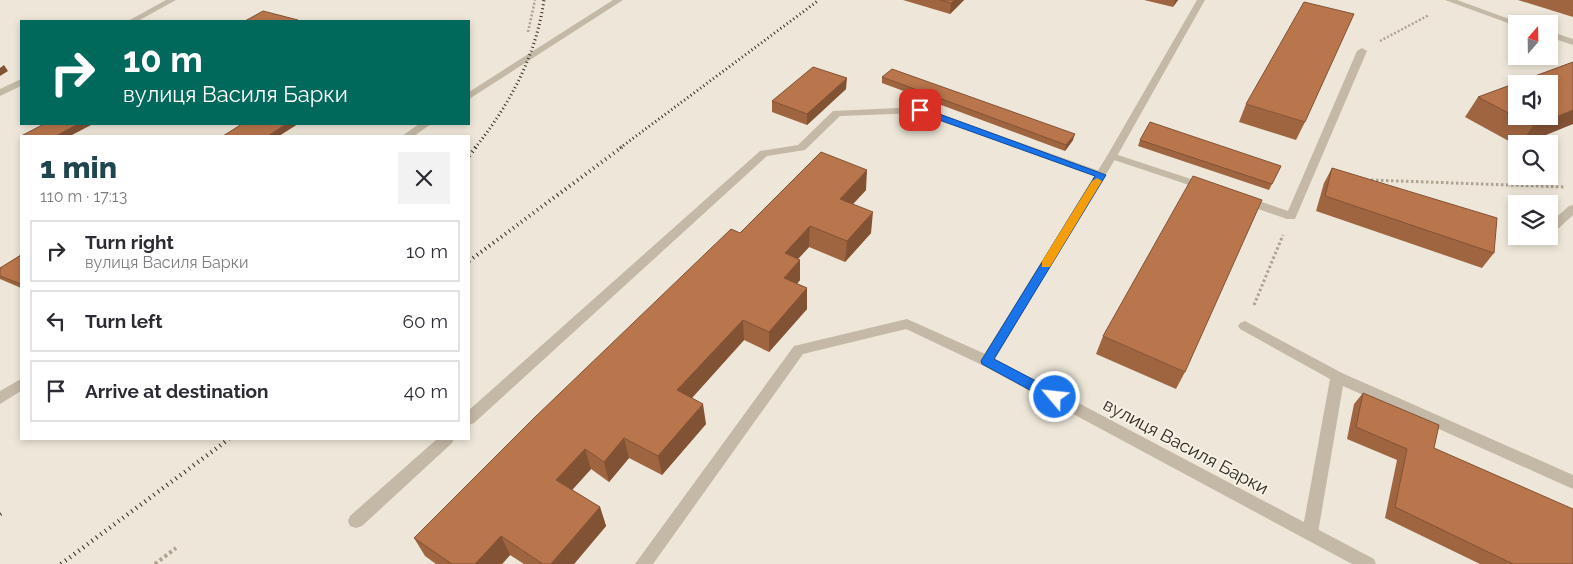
<!DOCTYPE html>
<html lang="en">
<head>
<meta charset="utf-8">
<style>
  body { margin:0; font-family:Raleway,sans-serif; background:#f2f2f3; color:#2b2b33; height:100vh; display:flex; flex-direction:column; font-size:19px; white-space:nowrap }
  * { box-sizing:border-box; margin:0 }
  p { font-size:16px; color:#7c7c81 }
  .icon { flex:none; width:28px; height:28px; fill:none; stroke:currentColor; stroke-width:2; stroke-linecap:round; stroke-linejoin:round }
  .map { position:relative; flex:1; overflow:hidden }
  .side { position:absolute; left:20px; top:135px; width:450px; height:305px; display:flex; flex-direction:column; background:#fff; border-radius:0px; box-shadow:0 2px 8px #0003 }
  .side>* { flex:none }
  .hud { position:absolute; left:20px; top:20px; width:450px; height:105px; border-radius:0px; box-shadow:0 2px 8px #0003; background:#00695c; color:#fff; overflow:hidden }
  .needle { width:32px; rotate:20deg }
  .fabs { position:absolute; left:1508px; top:15px; display:grid; gap:10px }
  .fabs a { display:grid; place-items:center; width:50px; height:50px; border-radius:0px; background:#fff; box-shadow:0 2px 8px #0003; font-size:25px }
  .pin { position:absolute; display:grid; place-items:center; width:42px; height:42px; color:#fff; margin:-21px; border-radius:10px; box-shadow:0 2px 8px #0006 }
  .me { position:absolute; width:55px; margin:-28px; rotate:298deg; stroke-linejoin:round; filter:drop-shadow(0 0 4px #0008) }
  .turn { display:flex; align-items:center; gap:18px; height:105px; padding:0 20px; font-size:22px }
  .turn .icon { width:65px; height:65px; stroke-width:2.5 }
  .turn b { display:block; font-size:35px; line-height:42px }
  .round { display:grid; place-items:center; flex:none; width:52px; height:52px; border-radius:0px; background:#f2f2f3 }
  .head { display:flex; align-items:center; justify-content:space-between; height:85px; padding:0 20px }
  h1 { font-size:30px; font-weight:800; line-height:38px; color:#21454e }
  ul { padding:0; list-style:none }
  li { display:flex; align-items:center; gap:15px; height:62px; margin:0 10px 8px; padding:0 10px; border:2px solid #e1e1e2; border-radius:0px }
  li div { flex:1 }
  li b { display:block; font-size:19px }
  li em { font-style:normal }
  .map>svg:first-child { display:block }
  .lines { fill:none; stroke-linecap:round; stroke-linejoin:round }
  .path-far2 { stroke:#b0a291; stroke-width:2.5; stroke-dasharray:2 2; stroke-linecap:butt }
  .path-far1 { stroke:#b0a291; stroke-width:3; stroke-dasharray:2.5 2.5; stroke-linecap:butt }
  .path { stroke:#b0a291; stroke-width:4; stroke-dasharray:3 3; stroke-linecap:butt }
  .lane { fill:#c4b8a6; fill-rule:evenodd }
  .street { fill:#c4b8a6; fill-rule:evenodd }
  .rail-far2 { stroke:#322b26; stroke-width:3; stroke-dasharray:1 3; stroke-linecap:butt }
  .rail-far1 { stroke:#322b26; stroke-width:4; stroke-dasharray:1 4; stroke-linecap:butt }
  .rail { stroke:#322b26; stroke-width:4.5; stroke-dasharray:1 4.5; stroke-linecap:butt }
  .wall { fill:#9f6541 }
  .shaded-wall { fill:#825235 }
  .building { fill:#b9754c; stroke:#825235; fill-rule:evenodd }
  .route { fill:#1a73e8; stroke:#114b97 }
  .slow { fill:#f59e0b }
  .labels { text-anchor:middle; dominant-baseline:central; stroke-width:4; stroke-linejoin:round; paint-order:stroke }
  .street-label { font-size:18px; fill:#322b26; stroke:#f6f1e4 }
</style>
</head>
<body>
<div class="map">
<svg width="1573" height="564" viewBox="0 0 1573 564">
  <rect width="100%" height="100%" fill="#eee7d9"/>
  <g class="lines">
    <!-- path-far2 -->
    <g class="path-far2">
      <path d="M528,32l7,-32"/>
      <path d="M1380,41l49,-26"/>
    </g>
    <!-- path-far1 -->
    <g class="path-far1">
      <path d="M1371,180l194,7"/>
      <path d="M1254,305l29,-70"/>
    </g>
    <!-- path -->
    <path class="path" d="M155,564l21,-16"/>
    <!-- lane -->
    <g class="lane">
      <path d="M1362,48l5,3 -72,168h-8l-46,-16 -2,-3 2,-3 4,-1 43,15 69,-160z"/>
      <path d="M920,107l185,66 1,2 -1,2h-8l-178,-64 -79,3 -35,34 -38,6 -293,267 -5,2v-15l291,-259 38,-6 35,-34z"/>
      <path d="M1112,153l97,32 2,2 -6,4 -4,-2 -93,-31 -1,-2z"/>
      <path d="M1573,205v10l-14,13h-8l-2,-3 2,-3 18,-16z"/>
      <path d="M907,319l85,38 2,4 -2,4h-10l-76,-36 -103,25 -150,210h-18l159,-218z"/>
      <path d="M1245,321l97,52 231,102v14l-230,-103 -25,147 -2,5 -6,2 -6,-2 -2,-5 28,-154 -90,-50 -2,-3 2,-3z"/>
      <path d="M437,439h17l-2,4 -90,83 -6,2 -6,-2 -2,-5 2,-5z"/>
    </g>
    <!-- street -->
    <g class="street">
      <path d="M166,0h10l-38,21h-10z"/>
      <path d="M613,0h10l-154,99v-7z"/>
      <path d="M1197,0h8l-88,156 -122,203 379,200 2,5h-24l-370,-199 -2,-4 127,-205z"/>
      <path d="M1445,0h12l66,24h-7v2z"/>
      <path d="M1549,31l24,8v6l-24,-8z"/>
      <path d="M21,79v7l-21,10v-7z"/>
      <path d="M419,124h12l-17,12h-12z"/>
      <path d="M21,379v12l-21,13v-13z"/>
    </g>
    <!-- rail-far2 -->
    <g class="rail-far2">
      <path d="M475,148c35,-44 61,-92 69,-148"/>
      <path d="M620,148l199,-148"/>
    </g>
    <!-- rail-far1 -->
    <g class="rail-far1">
      <path d="M469,156l7,-9"/>
      <path d="M469,261l153,-114"/>
    </g>
    <!-- rail -->
    <g class="rail">
      <path d="M0,514l4,-3"/>
      <path d="M61,564l168,-125"/>
    </g>
  </g>
  <!-- wall -->
  <g class="wall">
    <path d="M903,0h61l-14,14z"/>
    <path d="M1144,0h34l-5,7z"/>
    <path d="M1518,0h55v17z"/>
    <path d="M1573,62l-49,82h-8v1l-51,-28 13,-20z"/>
    <path d="M882,77l191,63 -8,11 -183,-68z"/>
    <path d="M846,89l-39,36 -35,-13v-11z"/>
    <path d="M1246,104l59,18 -9,18 -57,-18z"/>
    <path d="M1140,140l141,26 -12,24 -131,-44z"/>
    <path d="M1332,168l162,85 -12,15 -166,-57 8,-28z"/>
    <path d="M866,190l-13,14 18,29 -26,29 -36,-15 -11,12 2,1v20l-3,4 10,4v21l-38,43 -25,-12 -52,58 14,26 -44,51 -33,-17 -20,24 -18,-13 -19,21 28,17 6,19 -32,38h-50l-14,-9 -8,9h-66l-11,-8 -11,-18 326,-305z"/>
    <path d="M21,255v33l-21,-9v-11z"/>
    <path d="M1103,336l82,36 -9,17 -80,-35z"/>
    <path d="M1363,393l71,55 139,116h-93l-95,-46 12,-58 -50,-21 7,-35z"/>
  </g>
  <!-- shaded-wall -->
  <g class="shaded-wall">
    <path d="M955,0h9l-14,14 1,-11z"/>
    <path d="M1175,0h3l-5,7z"/>
    <path d="M4,65l4,6 -8,5v-8z"/>
    <path d="M847,78l-1,11 -39,36v-11z"/>
    <path d="M1573,110v14l-49,20h-4l13,-18z"/>
    <path d="M78,124h15l-23,12h-14z"/>
    <path d="M286,124h12l-19,12h-11z"/>
    <path d="M1075,134l-2,6 -8,11 1,-6z"/>
    <path d="M867,170l-1,20 -27,29 1,-20z"/>
    <path d="M873,212l-2,21 -26,29 2,-21z"/>
    <path d="M810,226l-1,21 -24,26v-20z"/>
    <path d="M800,260v20l-16,18v-20z"/>
    <path d="M807,288v21l-38,43v-20z"/>
    <path d="M743,320l1,20 -64,71 -3,-21z"/>
    <path d="M703,404l3,20 -44,51 -4,-19z"/>
    <path d="M624,438l5,20 -20,24 -5,-20z"/>
    <path d="M585,449l6,20 -28,31 -7,-20z"/>
    <path d="M600,507l6,19 -32,38h-23z"/>
    <path d="M501,536l9,19 -8,9h-27z"/>
  </g>
  <!-- building -->
  <g class="building">
    <path d="M940,0h15l-4,3z"/>
    <path d="M1304,2l50,12 -49,108 -59,-18z"/>
    <path d="M263,11l35,9 -2,1h-51z"/>
    <path d="M1573,62v48l-40,16 -55,-29zM1516,84h33v32h-33z"/>
    <path d="M813,67l34,11 -40,36 -35,-13z"/>
    <path d="M892,69l183,65 -9,11 -184,-68z"/>
    <path d="M1150,122l131,44 -9,18 -132,-44z"/>
    <path d="M44,124h34l-22,12h-31l-2,-1z"/>
    <path d="M242,124h44l-18,12h-45z"/>
    <path d="M821,152l46,18 -27,29 33,13 -26,29 -37,-15 -25,27 15,7 -16,18 23,10 -38,44 -26,-12 -66,70 26,14 -45,52 -34,-18 -20,24 -19,-13 -29,31 44,27 -49,57h-8l-42,-28 -26,28h-23l-38,-26 119,-119 198,-190 9,4z"/>
    <path d="M1332,168l165,50 -3,35 -169,-57z"/>
    <path d="M1193,176l69,24 -77,172 -82,-36z"/>
    <path d="M21,255v29l-21,-8v-8z"/>
    <path d="M1363,393l76,32 -5,23 139,61v55h-60l-118,-57 12,-58 -51,-22z"/>
  </g>
  <!-- route -->
  <path class="route" d="M917,108h6l183,67 -112,184 65,34 2,4 -2,4h-9l-68,-37 -1,-3 114,-185 -178,-64z"/>
  <!-- slow -->
  <path class="slow" d="M1097,178l5,3 -52,86h-8v-6l50,-80z"/>
  <g class="labels">
    <!-- street labels -->
    <g class="street-label">
      <text transform="translate(1186 446) rotate(28)">вулиця Василя Барки</text>
    </g>
  </g>
</svg>
<div class="fabs">
<a><svg class="needle" viewBox="-14 -14 28 28"><path d="M0-13l5 13h-10z" fill="#e53935"/><path d="M0 13l5-13h-10z" fill="#7c7c81"/></svg></a>
<a><svg class="icon" aria-label="sound" viewBox="0 0 24 24"><path d="M4 9h4l5-4v14l-5-4H4zM17 9q2 3 0 6"/></svg></a>
<a><svg class="icon" aria-label="search" viewBox="0 0 24 24"><circle cx="10" cy="10" r="6"/><path d="M15 15l6 6"/></svg></a>
<a><svg class="icon" aria-label="layers" viewBox="0 0 24 24"><path d="M12 4l9 5-9 5-9-5zM3 14l9 5 9-5"/></svg></a>
</div>
<div class="pin" style="left:920px;top:110px;background:#d93025"><svg class="icon" aria-label="arrive" viewBox="0 0 24 24"><path d="M6 21V4h12l-3 4 3 4H6"/></svg></div>
<svg class="me" style="left:1055px;top:397px" viewBox="-20 -20 40 40"><circle r="17" fill="#1a73e8" stroke="#fff" stroke-width="3"/><path d="M0-11L8 9 0 5-8 9z" fill="#fff"/></svg>
<div class="hud">
<div class="turn"><svg class="icon" aria-label="right" viewBox="0 0 24 24"><path d="M7 20v-9h11M14 6l5 5-5 5"/></svg><div><b>10 m</b>вулиця Василя Барки</div></div>
</div>
<section class="side">
<div class="head"><div><h1>1 min</h1><p>110 m · 17:13</p></div><a class="round"><svg class="icon" aria-label="close" viewBox="0 0 24 24"><path d="M6 6l12 12M18 6L6 18"/></svg></a></div>
<ul>
<li><svg class="icon" aria-label="right" viewBox="0 0 24 24"><path d="M7 20v-9h11M14 6l5 5-5 5"/></svg><div><b>Turn right</b><p>вулиця Василя Барки</p></div><em>10 m</em></li>
<li><svg class="icon" aria-label="left" viewBox="0 0 24 24"><path d="M17 20v-9H6M10 6l-5 5 5 5"/></svg><div><b>Turn left</b></div><em>60 m</em></li>
<li><svg class="icon" aria-label="arrive" viewBox="0 0 24 24"><path d="M6 21V4h12l-3 4 3 4H6"/></svg><div><b>Arrive at destination</b></div><em>40 m</em></li>
</ul>
</section>
</div>
</body>
</html>
